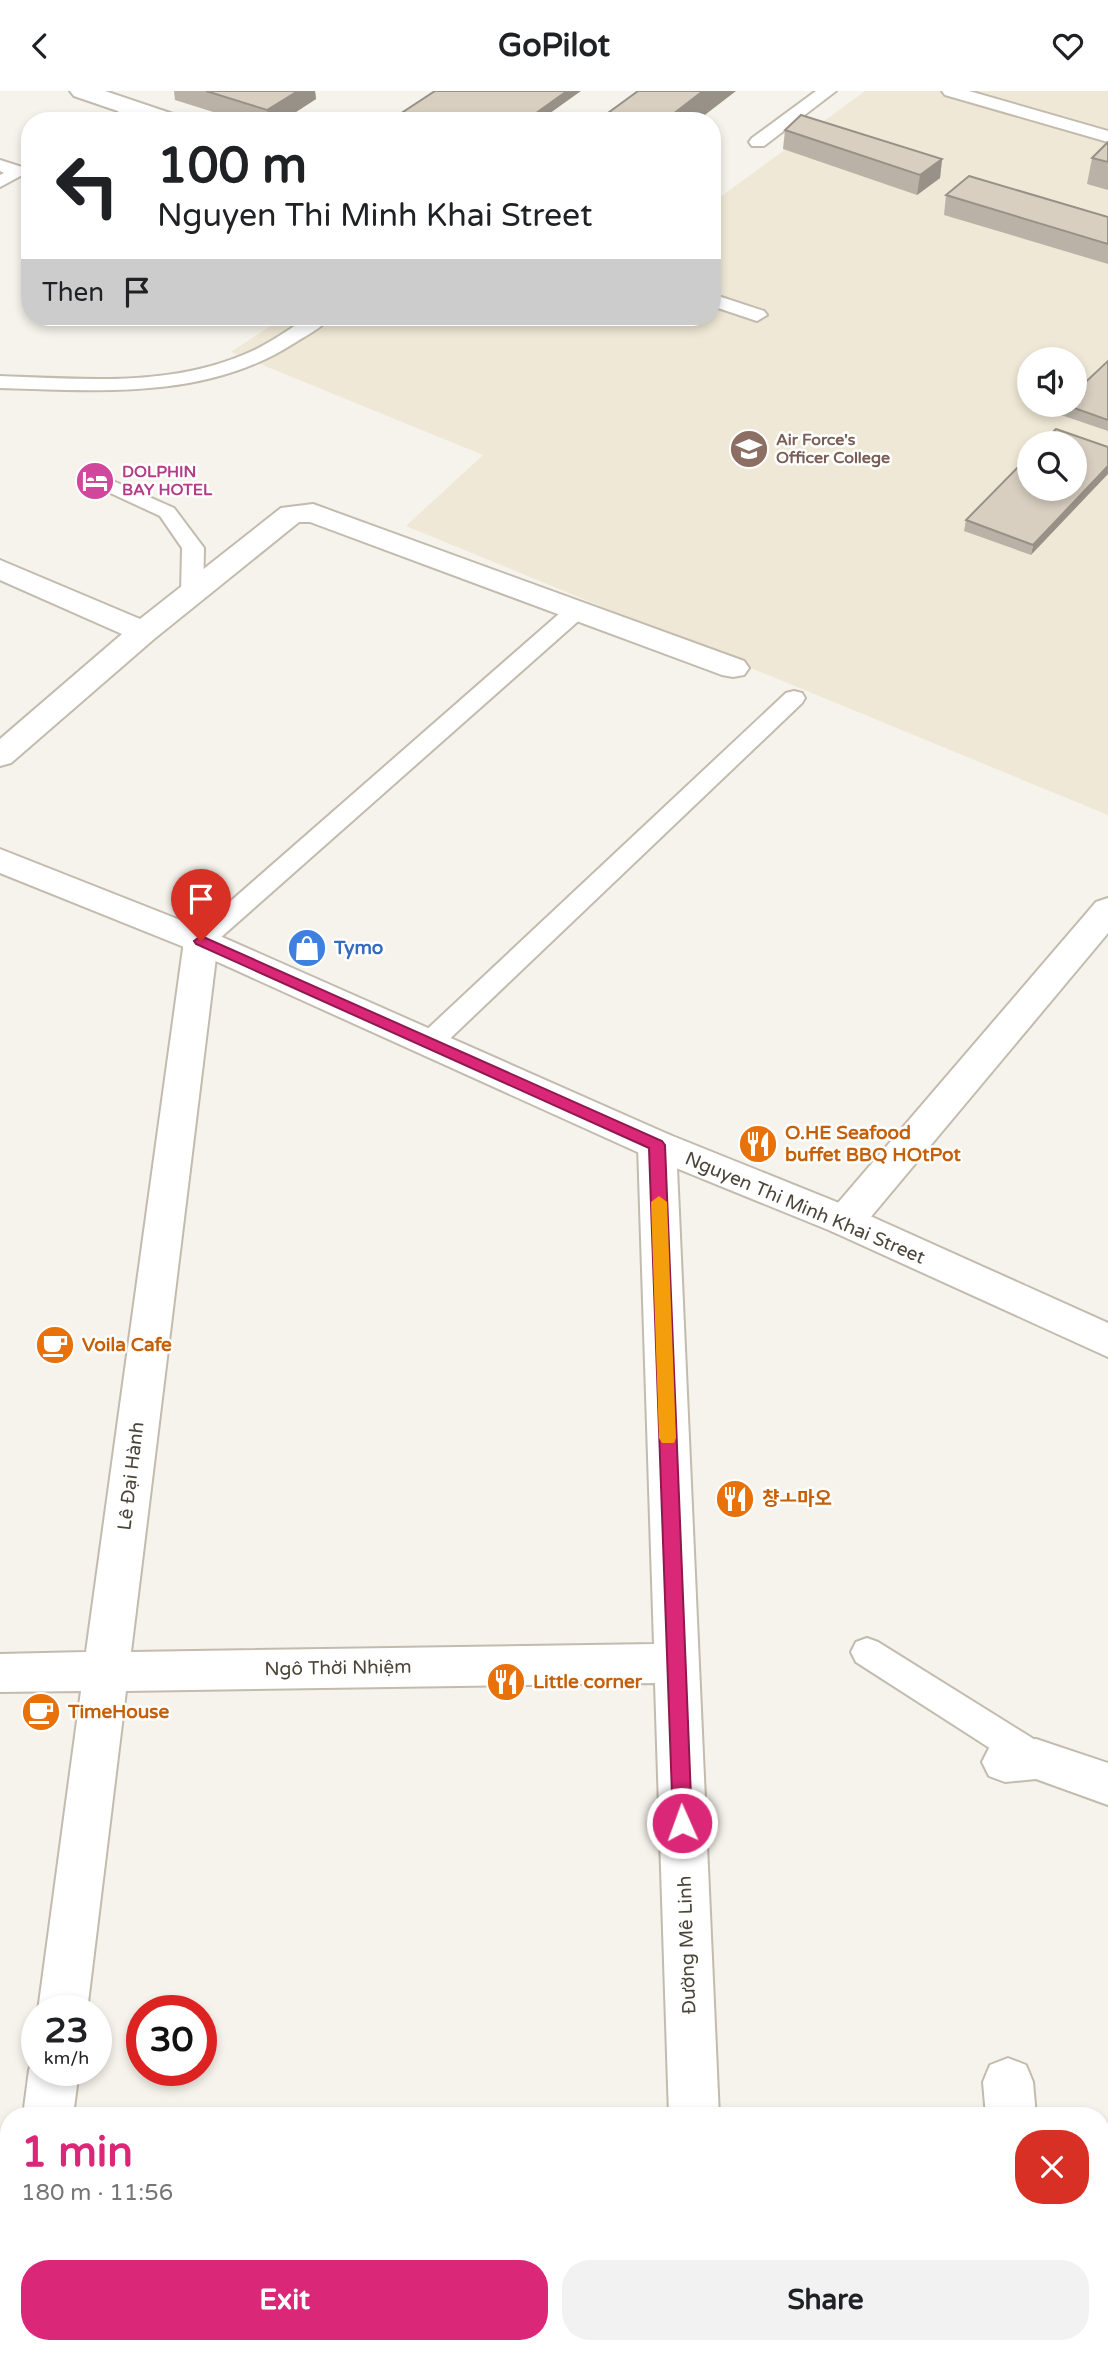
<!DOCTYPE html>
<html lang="en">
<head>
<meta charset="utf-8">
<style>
  body { margin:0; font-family:"Varela Round","Noto Sans KR",sans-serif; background:#f2f2f2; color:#202124; height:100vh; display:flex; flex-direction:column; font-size:26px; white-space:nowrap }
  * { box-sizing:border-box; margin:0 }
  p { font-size:23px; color:#757577 }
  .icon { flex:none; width:38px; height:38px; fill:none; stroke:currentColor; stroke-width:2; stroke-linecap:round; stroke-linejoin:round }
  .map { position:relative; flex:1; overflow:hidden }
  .panel { position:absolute; left:0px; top:2016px; width:1110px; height:247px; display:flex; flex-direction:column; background:#fff; border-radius:28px 28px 0 0; box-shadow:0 4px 10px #0003 }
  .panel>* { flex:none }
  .top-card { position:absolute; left:21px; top:21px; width:700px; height:214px; border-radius:28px; box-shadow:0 4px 10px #0003; background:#fff; color:#202124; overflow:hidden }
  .fabs { position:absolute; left:1017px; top:256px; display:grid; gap:14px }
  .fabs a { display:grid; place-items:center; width:70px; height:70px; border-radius:50%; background:#fff; box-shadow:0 4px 10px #0003; font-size:35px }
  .speed { position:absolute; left:21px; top:1904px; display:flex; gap:14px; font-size:35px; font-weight:700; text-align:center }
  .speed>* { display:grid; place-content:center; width:91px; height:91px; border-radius:50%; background:#fff; box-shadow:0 4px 10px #0003; line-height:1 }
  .speed small { font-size:18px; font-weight:400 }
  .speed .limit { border:10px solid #d22; background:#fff; color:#111 }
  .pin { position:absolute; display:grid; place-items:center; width:60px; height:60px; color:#fff; margin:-72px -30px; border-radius:50% 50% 50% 0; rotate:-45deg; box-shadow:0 0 7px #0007 }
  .pin .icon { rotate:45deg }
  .me { position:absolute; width:77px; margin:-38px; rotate:358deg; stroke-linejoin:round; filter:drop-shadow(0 0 5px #0008) }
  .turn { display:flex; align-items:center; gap:24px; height:147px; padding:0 21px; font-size:32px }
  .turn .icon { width:91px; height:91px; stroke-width:2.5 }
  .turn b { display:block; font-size:49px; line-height:60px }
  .then { display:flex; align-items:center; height:66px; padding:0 21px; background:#0003; gap:14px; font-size:26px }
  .round { display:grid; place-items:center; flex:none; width:74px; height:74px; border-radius:28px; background:#f2f2f2 }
  .summary { display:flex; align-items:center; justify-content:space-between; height:119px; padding:0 21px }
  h1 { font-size:42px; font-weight:700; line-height:52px; color:#db2777 }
  .action { display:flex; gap:14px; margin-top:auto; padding:14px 21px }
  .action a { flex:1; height:80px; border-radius:28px; background:#db2777; color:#fff; font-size:28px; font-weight:700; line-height:80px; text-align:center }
  .action a+a { background:#f2f2f2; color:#202124 }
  header { display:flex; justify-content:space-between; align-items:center; height:91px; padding:0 21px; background:#fff; font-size:32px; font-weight:700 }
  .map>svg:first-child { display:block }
  .education { fill:#efe8d6; fill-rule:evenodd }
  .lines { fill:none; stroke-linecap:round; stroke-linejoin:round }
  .service-casing { stroke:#c2bbae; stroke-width:4 }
  .minor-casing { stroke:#c2bbae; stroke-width:4 }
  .tertiary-casing { stroke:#c2bbae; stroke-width:4 }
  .service { fill:#fff; fill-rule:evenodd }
  .minor { fill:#fff; fill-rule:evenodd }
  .tertiary { fill:#fff; fill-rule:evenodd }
  .wall { fill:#bab2a6 }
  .shaded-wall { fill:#979187 }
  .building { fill:#d8cfc1; stroke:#979187; stroke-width:2 }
  .route { fill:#db2777; stroke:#8e194d; stroke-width:2 }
  .slow { fill:#f59e0b }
  .labels { text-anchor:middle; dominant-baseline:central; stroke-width:5; stroke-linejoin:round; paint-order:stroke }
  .far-education-label { font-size:16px; font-weight:bold; fill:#785e54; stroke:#fff; text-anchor:start }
  .far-hotel-label { font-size:16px; font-weight:bold; fill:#b23c85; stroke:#fff; text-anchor:start }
  .shop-label { font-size:19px; font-weight:bold; fill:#366cbe; stroke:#fff; text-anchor:start }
  .food-label { font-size:19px; font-weight:bold; fill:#c56008; stroke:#fff; text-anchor:start }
  .street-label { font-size:19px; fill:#4b4439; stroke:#fff }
</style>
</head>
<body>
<header><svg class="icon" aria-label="back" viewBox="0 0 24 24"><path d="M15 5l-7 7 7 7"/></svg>GoPilot<svg class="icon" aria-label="heart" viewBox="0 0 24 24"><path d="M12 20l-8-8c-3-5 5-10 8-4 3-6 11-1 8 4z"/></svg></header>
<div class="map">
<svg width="1108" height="2262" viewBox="0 0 1108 2262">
  <rect width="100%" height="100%" fill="#f6f3ec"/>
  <!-- education -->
  <path class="education" d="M865,0h243v724l-702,-289 77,-71 -252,-103 53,-35h428v-114zM1029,268h45v45h-45zM1029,352h45v45h-45z"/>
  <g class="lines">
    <!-- service casing -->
    <g class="service-casing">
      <g id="service">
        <path d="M816,0h20l-72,55h-12l-3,-4 3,-4z"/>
        <path d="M942,0h27l139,40v11l-163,-47z"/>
        <path d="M133,12l6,1 3,4c-12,13 -24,13 -40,13z"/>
        <path d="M0,69l25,8 3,4 -28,15v-12l4,-2 -4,-2z"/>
        <path d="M712,203l52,17 3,4 -10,6 -45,-15z"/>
        <path d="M308,226h22c-8,11 -23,18 -34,25 -89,58 -195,49 -296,46v-12c82,3 166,11 243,-21 23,-9 44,-24 65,-38z"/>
        <path d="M113,390l61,27 30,40 -1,45 -3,5h-16l-3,-5 1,-45 -22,-32 -54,-25 -3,-4 3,-4z"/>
        <path d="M576,513l8,2 3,5 -3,5 -374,331 -9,3 -9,-3 -4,-6 4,-6 376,-329z"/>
        <path d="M794,600l8,2 3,5 -3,5 -364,347 -9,2 -9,-2 -4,-7 4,-7 366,-343z"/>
        <path d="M867,1547l11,4 170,106 5,11 -5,11 -12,4 -12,-4 -168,-108 -5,-10 5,-10z"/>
      </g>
    </g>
    <!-- minor casing -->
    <g class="minor-casing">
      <g id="minor">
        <path d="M70,0h35l74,25 4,5h-36l-73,-25z"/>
        <path d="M313,413l431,157 5,7 -5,7 -11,2 -11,-2 -412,-153h-11l-145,117 -143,124 -11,3v-27l122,-105 -122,-54v-20l140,59 141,-111z"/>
        <path d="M1108,807v35l-249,298 -14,5 -14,-5 -5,-10 5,-10 265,-309z"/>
        <path d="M201,838l12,4 5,8 -87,711 523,-8 -16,-499 6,-10 13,-4 13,4 6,10 43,971h-50l-14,-433 -529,8 -39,320h-49l43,-320 -81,1v-38l86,-2 98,-711 5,-8z"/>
        <path d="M1036,1648l72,24v42l-72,-26 -31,3 -16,-6 -7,-14 7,-14 16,-6z"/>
        <path d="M36,1962l1,17h42l-6,46h-50l6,-46z"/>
        <path d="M1008,1967l18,7 7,17 3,34h-50l-3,-34 7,-17z"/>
        <path d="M9,2232v22h37l-1,8h-45v-27z"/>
        <path d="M675,2254h54l1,8h-54z"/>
        <path d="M1001,2254h54l1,8h-54z"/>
      </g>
    </g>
    <!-- tertiary casing -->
    <g class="tertiary-casing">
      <path id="tertiary" d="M0,758l213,84 457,202 189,76 249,112v34l-277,-126 -187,-76 -455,-206 -189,-76z"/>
    </g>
    <!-- service -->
    <use href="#service" class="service"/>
    <!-- minor -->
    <use href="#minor" class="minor"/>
    <!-- tertiary -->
    <use href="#tertiary" class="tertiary"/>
  </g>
  <!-- wall -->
  <g class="wall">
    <path d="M174,0h141l1,8 -34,22h-40l-67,-21z"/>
    <path d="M403,21l136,9h-136z"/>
    <path d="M785,39l157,29 -2,19 -23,17 -134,-46z"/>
    <path d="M1108,51v48l-21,-6 5,-26z"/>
    <path d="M946,104l162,22v47l-164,-49z"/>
    <path d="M1108,270v70l-47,-16 2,-11z"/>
    <path d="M1056,338l-25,126 -67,-24 2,-11z"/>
  </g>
  <!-- shaded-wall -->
  <g class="shaded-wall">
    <path d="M298,0h17l1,8 -34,22h-14l-1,-11z"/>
    <path d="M567,0h14l-42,30h-14z"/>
    <path d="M703,0h33l-39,30h-33z"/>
    <path d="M942,68l-2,19 -23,17 3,-20z"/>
    <path d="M1108,375v8l-77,81 2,-10z"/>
  </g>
  <!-- building -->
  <g class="building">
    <path d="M206,0h92l-31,19z"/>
    <path d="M435,0h132l-42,30h-96l-26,-9z"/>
    <path d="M638,0h65l-39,30h-67z"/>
    <path d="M801,24l141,44 -22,16 -135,-45z"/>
    <path d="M1108,51v20l-16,-4z"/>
    <path d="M969,85l139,41v27l-162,-49z"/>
    <path d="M1108,270v59l-45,-16h11v-11z"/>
    <path d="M1056,338l52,18v19l-75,79 -67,-25 63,-64v32h45v-45h-32z"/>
  </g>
  <!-- route -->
  <path class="route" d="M201,845l461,205 3,4 27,678 -3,6 -7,3 -6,-3 -3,-6 -24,-675 -453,-204 -2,-3z"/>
  <!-- slow -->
  <path class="slow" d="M659,1105l8,6 9,236 -2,5h-12l-3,-5 -8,-236z"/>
  <!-- icons -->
  <defs>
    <g id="university-disc" transform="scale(2.0125)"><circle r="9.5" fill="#8d6e63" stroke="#fff"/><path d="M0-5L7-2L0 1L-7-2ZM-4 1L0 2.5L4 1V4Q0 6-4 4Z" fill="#fff"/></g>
    <g id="hotel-disc" transform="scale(2.0125)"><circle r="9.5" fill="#d1479c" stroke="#fff"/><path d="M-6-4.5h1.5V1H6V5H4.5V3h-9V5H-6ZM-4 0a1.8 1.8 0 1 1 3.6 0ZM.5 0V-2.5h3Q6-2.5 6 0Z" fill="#fff"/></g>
    <g id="shop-disc" transform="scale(2.0125)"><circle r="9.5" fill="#3f7fe0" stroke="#fff"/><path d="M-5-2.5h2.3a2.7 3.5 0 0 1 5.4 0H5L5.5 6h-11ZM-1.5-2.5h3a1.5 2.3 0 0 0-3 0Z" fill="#fff"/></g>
    <g id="restaurant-disc" transform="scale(2.0125)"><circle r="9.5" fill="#e8710a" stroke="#fff"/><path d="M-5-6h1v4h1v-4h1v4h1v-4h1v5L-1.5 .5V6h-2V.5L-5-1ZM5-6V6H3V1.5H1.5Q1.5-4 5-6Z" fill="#fff"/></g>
    <g id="cafe-disc" transform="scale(2.0125)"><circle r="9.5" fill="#e8710a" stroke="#fff"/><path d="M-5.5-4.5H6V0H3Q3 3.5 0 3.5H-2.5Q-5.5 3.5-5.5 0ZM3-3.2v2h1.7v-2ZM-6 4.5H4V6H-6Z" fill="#fff"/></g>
  </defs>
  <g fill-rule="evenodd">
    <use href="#university-disc" x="749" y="358"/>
    <use href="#hotel-disc" x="95" y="390"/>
    <use href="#shop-disc" x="307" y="857"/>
    <use href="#restaurant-disc" x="758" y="1053"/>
    <use href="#cafe-disc" x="55" y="1254"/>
    <use href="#restaurant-disc" x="735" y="1408"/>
    <use href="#restaurant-disc" x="506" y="1591"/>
    <use href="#cafe-disc" x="41" y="1621"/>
  </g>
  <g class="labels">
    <!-- far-education labels -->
    <g class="far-education-label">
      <text x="776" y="349">Air Force's<tspan x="776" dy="18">Officer College</tspan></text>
    </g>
    <!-- far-hotel labels -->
    <g class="far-hotel-label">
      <text x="122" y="381">DOLPHIN<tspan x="122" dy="18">BAY HOTEL</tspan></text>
    </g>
    <!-- shop labels -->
    <g class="shop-label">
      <text x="334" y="857">Tymo</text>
    </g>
    <!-- food labels -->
    <g class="food-label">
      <text x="785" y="1042">O.HE Seafood<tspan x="785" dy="22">buffet BBQ HOtPot</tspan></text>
      <text x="82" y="1254">Voila Cafe</text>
      <text x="762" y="1408">챵ㅗ마오</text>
      <text x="533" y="1591">Little corner</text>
      <text x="68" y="1621">TimeHouse</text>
    </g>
    <!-- street labels -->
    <g class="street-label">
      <text transform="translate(805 1117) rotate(23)">Nguyen Thi Minh Khai Street</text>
      <text transform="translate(131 1385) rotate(-83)">Lê Đại Hành</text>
      <text transform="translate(338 1577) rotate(-1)">Ngô Thời Nhiệm</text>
      <text transform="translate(687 1854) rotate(-92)">Đường Mê Linh</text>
    </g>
  </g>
</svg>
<div class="fabs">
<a><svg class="icon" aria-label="sound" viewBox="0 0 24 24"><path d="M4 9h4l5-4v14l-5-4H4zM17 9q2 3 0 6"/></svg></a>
<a><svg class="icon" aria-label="search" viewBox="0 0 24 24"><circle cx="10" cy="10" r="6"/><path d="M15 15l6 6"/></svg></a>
</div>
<div class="speed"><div>23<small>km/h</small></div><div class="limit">30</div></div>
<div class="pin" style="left:201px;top:850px;background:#d93025"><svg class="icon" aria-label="arrive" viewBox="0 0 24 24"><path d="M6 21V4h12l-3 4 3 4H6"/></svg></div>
<svg class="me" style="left:682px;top:1732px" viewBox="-20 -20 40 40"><circle r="17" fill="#db2777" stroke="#fff" stroke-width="3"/><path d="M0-11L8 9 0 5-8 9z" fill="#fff"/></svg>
<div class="top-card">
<div class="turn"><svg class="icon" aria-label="left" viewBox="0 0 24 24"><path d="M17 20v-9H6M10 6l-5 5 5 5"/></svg><div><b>100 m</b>Nguyen Thi Minh Khai Street</div></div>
<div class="then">Then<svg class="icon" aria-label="arrive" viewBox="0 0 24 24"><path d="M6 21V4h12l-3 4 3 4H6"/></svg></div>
</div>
<section class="panel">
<div class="summary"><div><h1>1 min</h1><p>180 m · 11:56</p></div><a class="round" style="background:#d93025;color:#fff"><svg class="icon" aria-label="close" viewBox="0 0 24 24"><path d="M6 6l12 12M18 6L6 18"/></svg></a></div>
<div class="action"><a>Exit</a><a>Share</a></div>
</section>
</div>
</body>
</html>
